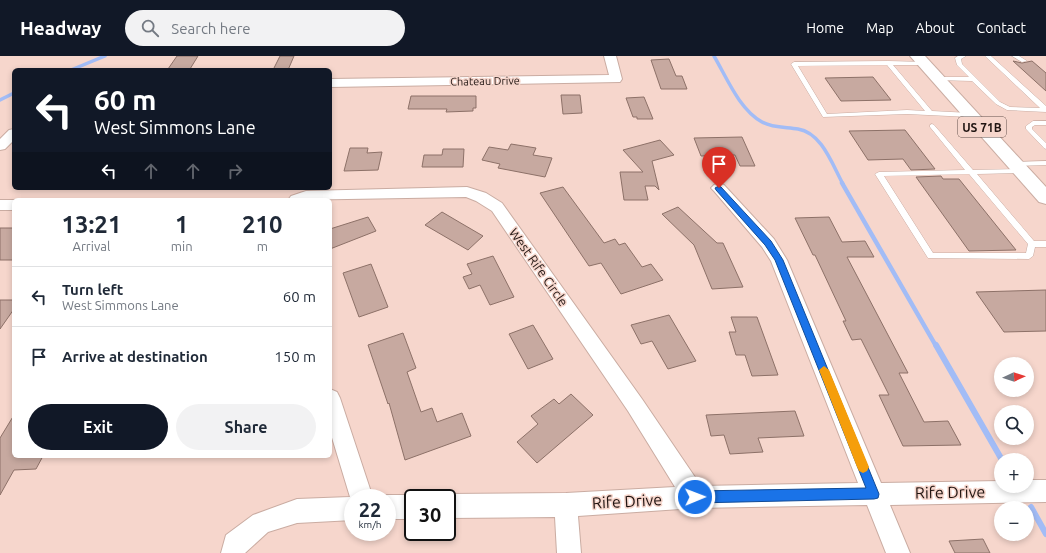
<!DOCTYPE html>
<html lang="en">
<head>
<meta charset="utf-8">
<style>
  body { margin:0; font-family:Ubuntu,sans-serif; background:#f2f2f3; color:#1f2937; height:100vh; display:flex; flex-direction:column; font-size:15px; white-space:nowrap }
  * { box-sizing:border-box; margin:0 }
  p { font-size:13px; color:#747a83 }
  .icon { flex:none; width:22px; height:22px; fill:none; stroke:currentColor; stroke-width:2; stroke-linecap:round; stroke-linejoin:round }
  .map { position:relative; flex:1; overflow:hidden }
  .drawer { position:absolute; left:12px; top:142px; width:320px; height:260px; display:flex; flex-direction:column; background:#fff; border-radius:6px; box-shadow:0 2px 6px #0003 }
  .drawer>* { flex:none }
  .guide { position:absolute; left:12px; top:12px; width:320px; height:122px; border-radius:6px; box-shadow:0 2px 6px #0003; background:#111827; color:#fff; overflow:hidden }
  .needle { width:26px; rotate:87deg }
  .controls { position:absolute; left:994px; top:301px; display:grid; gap:8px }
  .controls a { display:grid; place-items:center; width:40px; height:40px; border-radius:50%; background:#fff; box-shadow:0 2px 6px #0003; font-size:20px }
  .speed { position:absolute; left:344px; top:433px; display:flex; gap:8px; font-size:20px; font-weight:700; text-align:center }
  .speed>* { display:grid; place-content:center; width:52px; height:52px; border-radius:50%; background:#fff; box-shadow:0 2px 6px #0003; line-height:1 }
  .speed small { font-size:10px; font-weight:400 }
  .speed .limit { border:2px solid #111; border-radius:6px; background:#fff; color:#111 }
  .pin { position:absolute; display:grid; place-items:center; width:34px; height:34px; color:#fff; margin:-41px -17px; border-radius:50% 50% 50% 0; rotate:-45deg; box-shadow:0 0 4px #0007 }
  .pin .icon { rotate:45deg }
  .me { position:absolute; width:44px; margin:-22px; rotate:89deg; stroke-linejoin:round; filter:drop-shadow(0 0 3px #0008) }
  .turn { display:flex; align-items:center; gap:14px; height:84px; padding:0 16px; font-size:18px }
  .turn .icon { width:52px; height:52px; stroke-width:2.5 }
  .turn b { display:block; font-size:28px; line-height:34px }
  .lanes { display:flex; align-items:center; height:38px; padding:0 16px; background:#0003; justify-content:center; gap:20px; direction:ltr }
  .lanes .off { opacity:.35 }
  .eta { display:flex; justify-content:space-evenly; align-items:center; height:68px; text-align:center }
  .eta b { font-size:24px; font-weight:700; line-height:28px }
  .action { display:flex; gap:8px; margin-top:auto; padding:8px 16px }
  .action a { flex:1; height:46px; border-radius:24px; background:#111827; color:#fff; font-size:16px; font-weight:700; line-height:46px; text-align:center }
  .action a+a { background:#f2f2f3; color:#1f2937 }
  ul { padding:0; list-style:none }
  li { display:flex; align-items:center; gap:12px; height:60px; padding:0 16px; border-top:1px solid #e0e1e3 }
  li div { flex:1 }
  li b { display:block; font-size:15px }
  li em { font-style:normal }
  header { display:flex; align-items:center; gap:24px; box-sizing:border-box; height:56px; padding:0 20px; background:#111827; color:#fff }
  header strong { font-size:19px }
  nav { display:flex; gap:22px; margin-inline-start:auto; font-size:14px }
  .search { width:280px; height:36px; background:#f2f2f3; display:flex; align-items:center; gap:10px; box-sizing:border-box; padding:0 14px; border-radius:22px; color:#747a83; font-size:15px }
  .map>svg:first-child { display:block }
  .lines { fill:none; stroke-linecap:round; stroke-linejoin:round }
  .stream-far2 { stroke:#a2bcf6; stroke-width:3.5 }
  .stream-far1 { stroke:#a2bcf6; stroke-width:4.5 }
  .stream { stroke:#a2bcf6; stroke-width:6 }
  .building { fill:#c7a9a0; stroke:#8d7168 }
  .service-casing { stroke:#caaca2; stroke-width:1 }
  .minor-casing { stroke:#caaca2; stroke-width:2 }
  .primary-casing { stroke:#caaca2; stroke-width:2 }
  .service { fill:#fff; fill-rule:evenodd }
  .minor { fill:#fff; fill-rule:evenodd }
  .primary { fill:#fff; fill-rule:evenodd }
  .route { fill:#1a73e8; stroke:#114b97 }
  .slow { fill:#f59e0b }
  .labels { text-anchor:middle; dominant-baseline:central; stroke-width:3; stroke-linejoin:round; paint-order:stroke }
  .far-street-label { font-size:11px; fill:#201512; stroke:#f6d6cc }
  .shield { fill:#f6d6cc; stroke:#604f4a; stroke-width:1 }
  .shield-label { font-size:12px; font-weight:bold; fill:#201512 }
  .street-label { font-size:13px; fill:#201512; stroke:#f6d6cc }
  .near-street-label { font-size:16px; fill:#201512; stroke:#f6d6cc }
</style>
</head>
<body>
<header>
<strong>Headway</strong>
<div class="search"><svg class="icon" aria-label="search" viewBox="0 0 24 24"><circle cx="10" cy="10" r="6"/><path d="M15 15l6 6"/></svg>Search here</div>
<nav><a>Home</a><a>Map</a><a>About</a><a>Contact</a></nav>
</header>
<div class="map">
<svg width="1046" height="497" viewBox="0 0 1046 497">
  <rect width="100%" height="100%" fill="#f6d6cc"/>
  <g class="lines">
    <!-- stream-far2 -->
    <g class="stream-far2">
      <path d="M714,0c13,22 25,53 48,66 11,6 24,5 36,7 24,4 34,35 45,55"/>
      <path d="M71,14l34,-14"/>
      <path d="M0,44l14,-7"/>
    </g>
    <!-- stream-far1 -->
    <path class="stream-far1" d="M842,127l94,163"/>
    <!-- stream -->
    <g class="stream">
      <path d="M936,289l66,115"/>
      <path d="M1031,451l15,27"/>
    </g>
  </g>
  <!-- building -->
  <g class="building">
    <path d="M177,0h21l-8,13h-22z"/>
    <path d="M280,0h14l-6,14h-15z"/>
    <path d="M669,3l7,17h6l5,13h-26l-10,-29z"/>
    <path d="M1013,5l9,2 10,-2 14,12v18z"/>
    <path d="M873,21l18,23 -50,1 -16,-23z"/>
    <path d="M561,39h19l2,18 -19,1z"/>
    <path d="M411,40h65v12h-3v3l-27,1 1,-3h-39z"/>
    <path d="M644,41l9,22h-16v-2h-4l-7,-19z"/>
    <path d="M905,74l30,39 -24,1 -8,-11 -35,1 -19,-29z"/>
    <path d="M742,81l13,29h-15l-5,-11 -34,1 -7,-18z"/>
    <path d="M660,84l14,15 -22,6 7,29 -4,-4h-10l3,14h-24l-4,-28h23l-20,-22z"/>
    <path d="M511,88l25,4 -3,7 19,3 -7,19 -47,-9 2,-4 -18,-4 7,-13 19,3z"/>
    <path d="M350,92h18l-1,5 15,-1 -4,18 -34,1z"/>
    <path d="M443,93h21l-1,18h-41l2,-12h18z"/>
    <path d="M941,120l2,3h16l57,71 -47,1 -53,-74z"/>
    <path d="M563,131l41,56 11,-4 4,6 6,-2 17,24 9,-3 12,16 -42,14 -20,-31 -12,3 -49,-73z"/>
    <path d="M678,151l39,36h6l20,44 -31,2 -18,-44 -32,-31z"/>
    <path d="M442,156l17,10 24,14 -15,14 -43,-25z"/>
    <path d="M368,161l8,14 -46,18v-20z"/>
    <path d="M829,161l13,25 23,-1 9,16h-27l61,116h-9l25,49 24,-1 13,24 -58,1 -24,-51h10l-28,-56 -9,1 -9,-19h3l-31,-66h-2l-18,-37z"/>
    <rect x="0" y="172" width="14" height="32"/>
    <path d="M493,200l21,41 -24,8 -10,-20 -11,4 -6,-12 9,-3 -5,-10z"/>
    <path d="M371,208l17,43 -29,10 -16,-44z"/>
    <path d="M1046,234v41l-42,1 -28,-40z"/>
    <path d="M0,244h14v9l-14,20z"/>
    <path d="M669,259l27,46 -28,8 -16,-28 -11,3 -10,-19z"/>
    <path d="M731,261h26l21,58 -26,1 -7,-21h-9l-7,-23h7z"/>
    <path d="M533,269l20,34 -25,10 -19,-35z"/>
    <path d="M403,277l13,35 -9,4 14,40 11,-4 5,14 25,-9 9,23 -66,24 -16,-57 -1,1 -20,-59z"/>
    <path d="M571,338l22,21 -56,48 -20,-21 21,-18 -7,-8 23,-17 5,5z"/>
    <path d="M795,355l9,25 -46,2 5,14 -33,2 -6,-19 -13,1 -5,-21z"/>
    <path d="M14,359v41h29l-7,13 -22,1 -14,25v-57z"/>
    <path d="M983,483l7,14h-35l-6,-12z"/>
  </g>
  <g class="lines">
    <!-- service casing -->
    <g class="service-casing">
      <g id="service">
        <path d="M958,0h8l-5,3 1,5 38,38 10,5 30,1 -55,-52h6l55,50v6l-39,-2 -11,-6 -24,-23 -36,-1v-2l2,-1h31l-12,-12 -2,-7z"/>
        <path d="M1012,0h7l8,5 -5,1z"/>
        <path d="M888,5l37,1 1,1 -3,2h-30l39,46 38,2 3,2 -3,2 -63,-3 -84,3 -32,-53 3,-2zM887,9l38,46 -18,-1 -80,4 -29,-48z"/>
        <path d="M1046,65v4h-11l-3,2v2l14,14v6l-2,-1 -18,-19v-3l7,-5z"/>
        <path d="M932,68l2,1 39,45 51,-1v4h-3l-44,1 57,67h12v6h-11l-2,9 -4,3 -101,-1 -53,-84 4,-2 86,-2 -35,-43v-2zM969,118l59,70 -2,9h-93l-49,-77z"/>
        <path d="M1046,105v4l-31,1 -4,-2 4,-2z"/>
      </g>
    </g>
    <!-- minor casing -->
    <g class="minor-casing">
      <g id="minor">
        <path d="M604,0h12l6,23 -2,3 -290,5v-8l279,-4z"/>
        <path d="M14,73v11l-9,9 -5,1v-11l9,-9z"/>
        <path d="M719,127l5,2 50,54 13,21 94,223 120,-2v5h26v-6h19v22l-156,3 20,48h-24l-19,-48 -172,3 -117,8 3,37h-24l-2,-36 -108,1v-20h-8l8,-4 119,-1 109,-6 -47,-76 -136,-200 -16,-10 -10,-4 -178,3 3,-4 15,-5 161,-4 19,6 16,10 140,196 59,87 157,-3 -87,-222 -9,-14 -48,-56 -3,-3 3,-3z"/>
        <path d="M0,144h15l-1,10h-14z"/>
        <path d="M330,333l7,3 3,6 33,100h-20v22l-56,3 -29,9 -23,21h-24l5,-18 27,-20 44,-16 53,-2 -20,-66z"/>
        <path d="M387,439h26l6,3h-6v21h-26v-21h-6z"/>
      </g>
    </g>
    <!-- primary casing -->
    <g class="primary-casing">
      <path id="primary" d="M910,0h15l121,131v17l-7,-2z"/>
    </g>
    <!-- service -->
    <use href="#service" class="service"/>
    <!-- minor -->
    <use href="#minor" class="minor"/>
    <!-- primary -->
    <use href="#primary" class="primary"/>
  </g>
  <!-- route -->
  <path class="route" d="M719,130l2,1 50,54 12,19 96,234 -1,4 -4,1 -179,4 -4,-2 -2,-4 2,-4 4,-2 171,-3 -91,-228 -10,-15 -49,-55 -1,-2z"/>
  <!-- slow -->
  <path class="slow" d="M824,310l5,4 40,97 -2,4 -4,2 -4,-2 -2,-4 -38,-97z"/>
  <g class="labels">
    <!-- far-street labels -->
    <g class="far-street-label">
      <text transform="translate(485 25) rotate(-1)">Chateau Drive</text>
    </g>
    <!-- shield labels -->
    <rect class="shield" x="958" y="61" width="48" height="20" rx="3"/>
    <g class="shield-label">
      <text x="982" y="71">US 71B</text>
    </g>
    <!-- street labels -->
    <g class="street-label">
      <text transform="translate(539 211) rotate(55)">West Rife Circle</text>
    </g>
    <!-- near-street labels -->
    <g class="near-street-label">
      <text transform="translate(950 436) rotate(-1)">Rife Drive</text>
      <text transform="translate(627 445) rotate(-3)">Rife Drive</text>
    </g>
  </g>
</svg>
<div class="controls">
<a><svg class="needle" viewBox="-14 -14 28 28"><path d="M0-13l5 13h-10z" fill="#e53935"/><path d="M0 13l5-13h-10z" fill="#747a83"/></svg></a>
<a><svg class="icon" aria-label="search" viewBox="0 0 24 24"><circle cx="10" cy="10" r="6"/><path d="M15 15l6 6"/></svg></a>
<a>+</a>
<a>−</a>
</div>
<div class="speed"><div>22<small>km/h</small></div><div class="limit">30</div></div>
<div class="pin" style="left:719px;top:132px;background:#d93025"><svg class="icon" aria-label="arrive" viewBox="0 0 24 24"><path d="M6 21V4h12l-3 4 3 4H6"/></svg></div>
<svg class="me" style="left:695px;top:441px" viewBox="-20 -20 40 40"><circle r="17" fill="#1a73e8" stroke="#fff" stroke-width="3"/><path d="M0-11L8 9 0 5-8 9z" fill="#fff"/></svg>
<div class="guide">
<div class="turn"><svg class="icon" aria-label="left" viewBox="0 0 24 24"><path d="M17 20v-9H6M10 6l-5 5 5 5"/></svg><div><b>60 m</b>West Simmons Lane</div></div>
<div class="lanes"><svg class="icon" aria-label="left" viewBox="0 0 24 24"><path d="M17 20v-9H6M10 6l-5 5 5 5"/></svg><svg class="icon off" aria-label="ahead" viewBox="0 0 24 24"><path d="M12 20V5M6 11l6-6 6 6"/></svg><svg class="icon off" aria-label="ahead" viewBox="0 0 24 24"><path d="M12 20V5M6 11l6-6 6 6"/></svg><svg class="icon off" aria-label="right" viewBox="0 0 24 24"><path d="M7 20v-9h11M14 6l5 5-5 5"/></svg></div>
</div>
<section class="drawer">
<div class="eta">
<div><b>13:21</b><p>Arrival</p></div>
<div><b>1</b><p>min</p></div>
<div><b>210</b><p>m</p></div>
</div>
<ul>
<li><svg class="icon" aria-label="left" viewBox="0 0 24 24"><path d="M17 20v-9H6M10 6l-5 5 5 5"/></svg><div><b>Turn left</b><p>West Simmons Lane</p></div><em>60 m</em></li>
<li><svg class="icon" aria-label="arrive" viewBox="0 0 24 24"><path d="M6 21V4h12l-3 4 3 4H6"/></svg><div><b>Arrive at destination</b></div><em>150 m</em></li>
</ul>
<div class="action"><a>Exit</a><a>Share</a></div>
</section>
</div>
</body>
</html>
